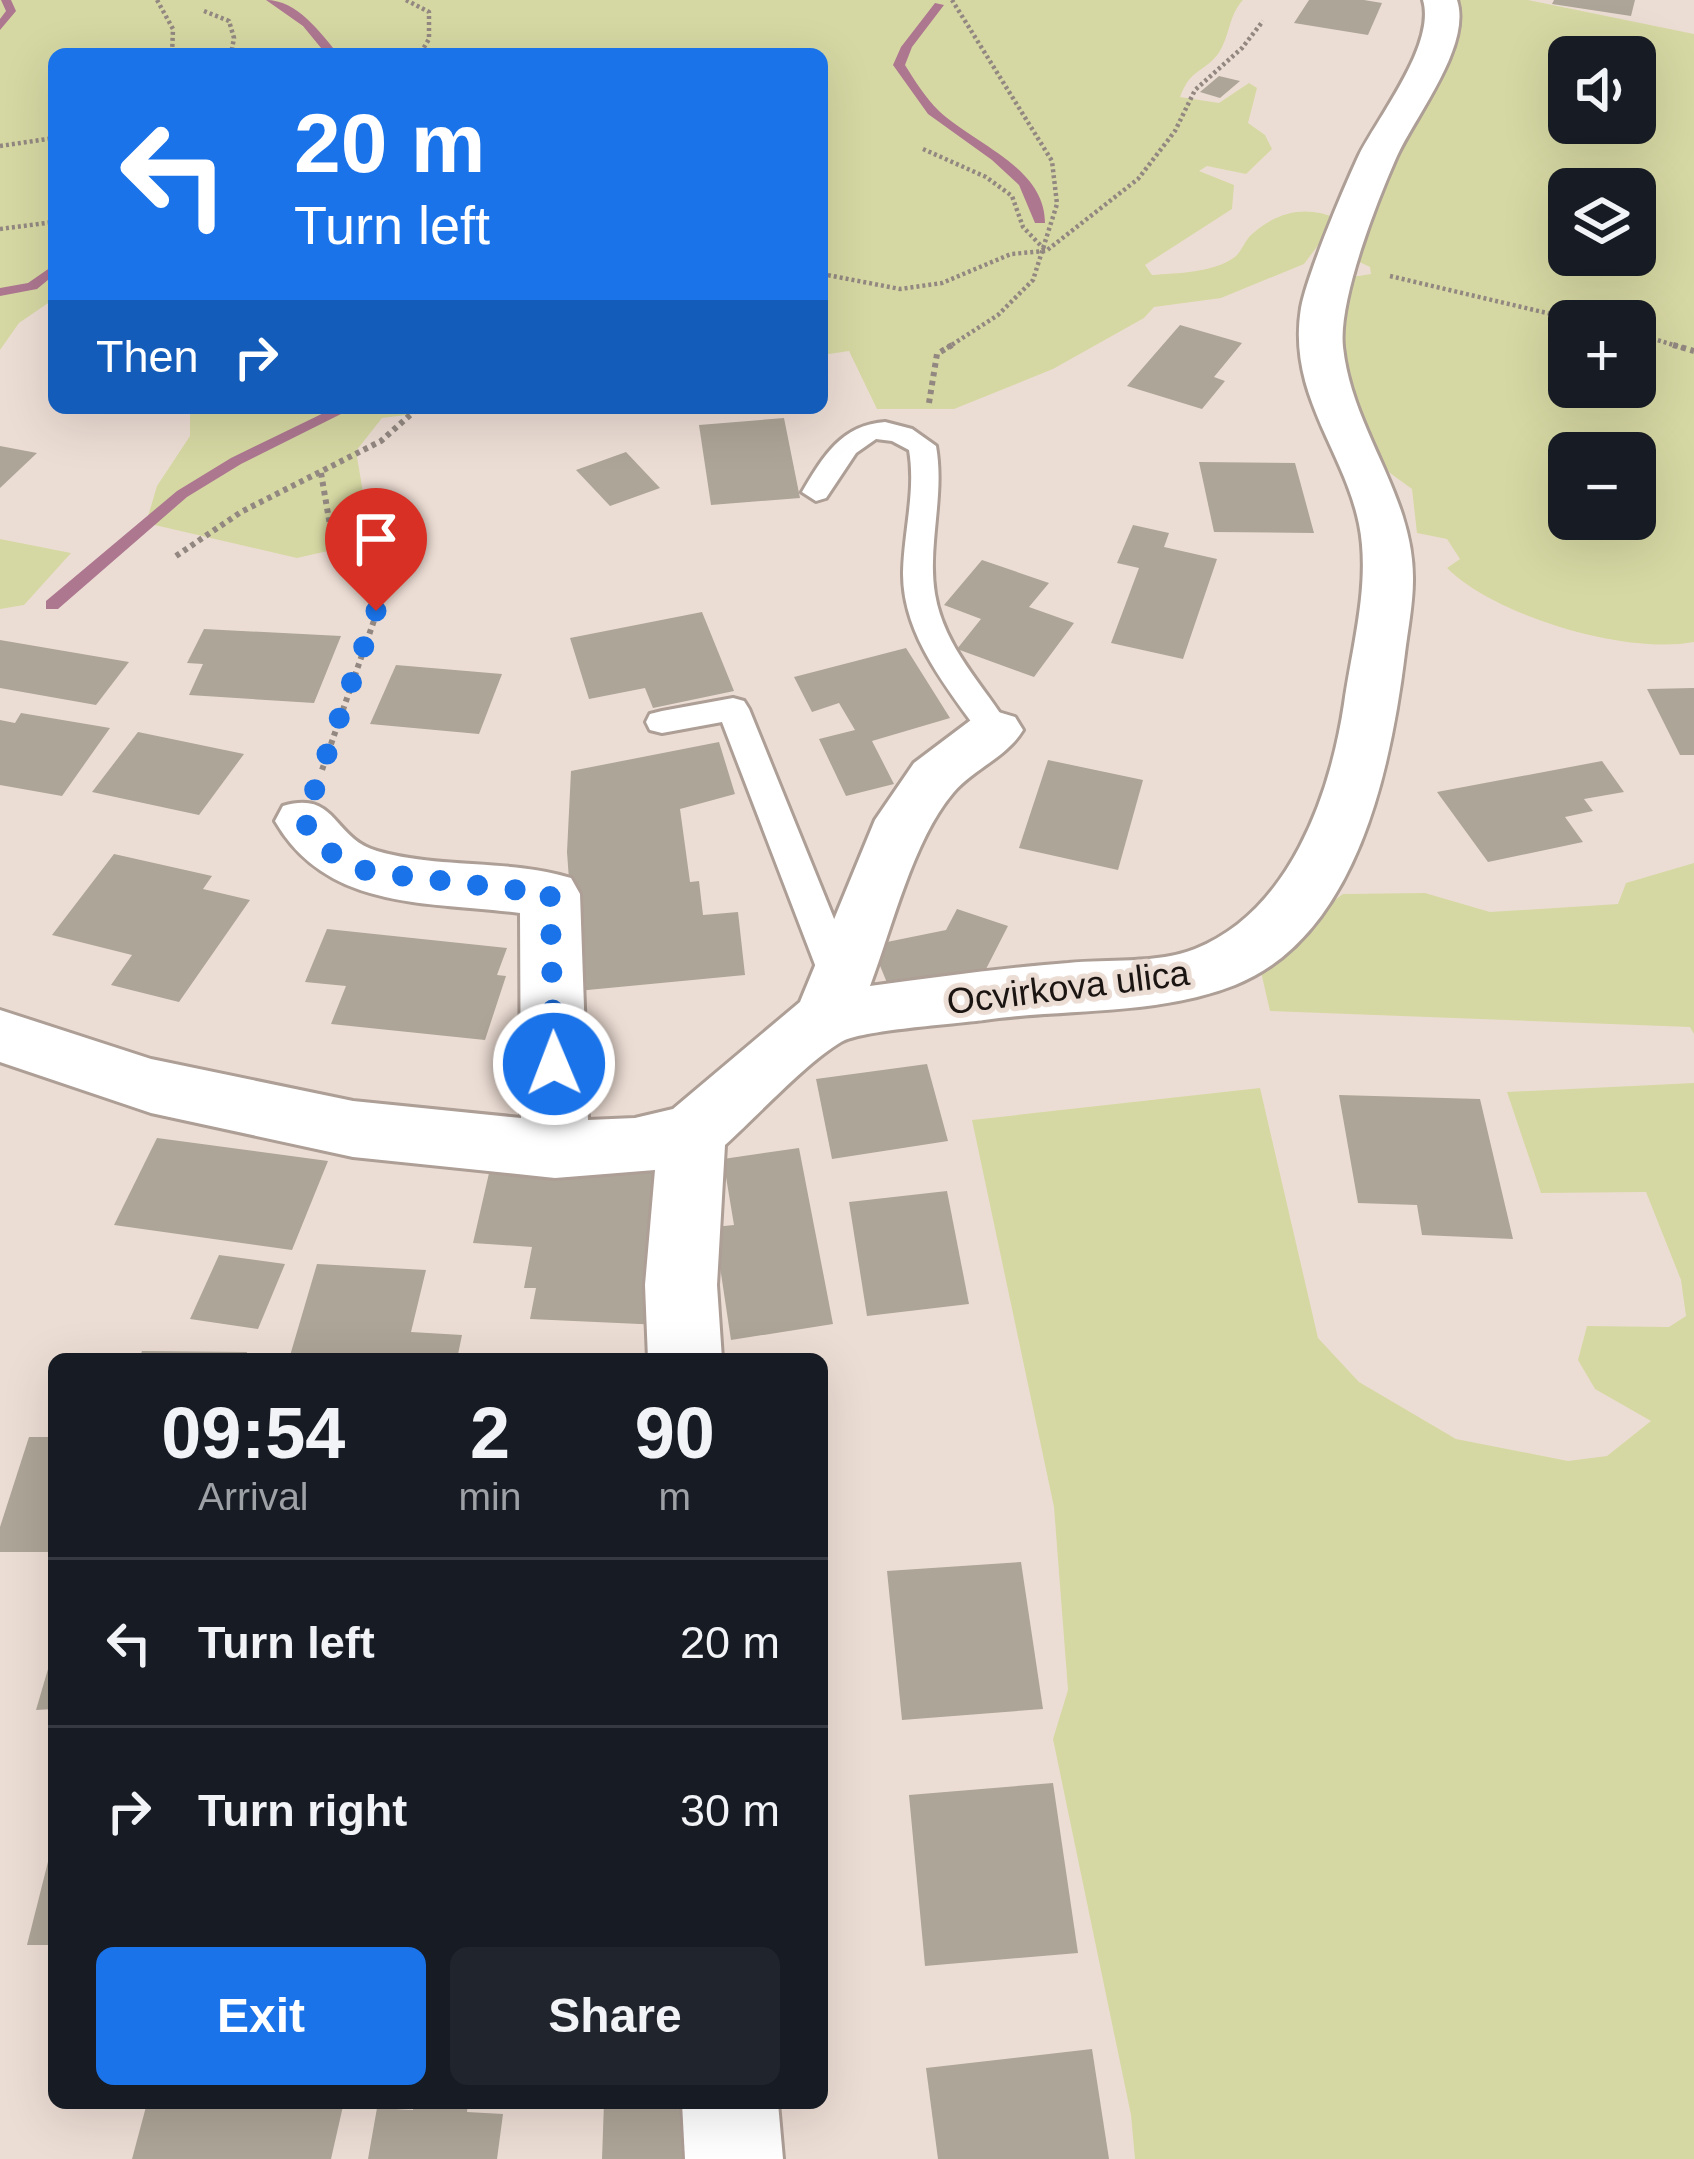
<!DOCTYPE html>
<html lang="en">
<head>
<meta charset="utf-8">
<style>
  body { margin:0; font-family:Arial,sans-serif; background:#20242c; color:#f1f3f6; height:100vh; display:flex; flex-direction:column; font-size:45px; white-space:nowrap }
  * { box-sizing:border-box; margin:0 }
  p { font-size:39px; color:#9ea1a6 }
  .icon { flex:none; width:66px; height:66px; fill:none; stroke:currentColor; stroke-width:2; stroke-linecap:round; stroke-linejoin:round }
  .map { position:relative; flex:1; overflow:hidden }
  .sheet { position:absolute; left:48px; top:1353px; width:780px; height:756px; display:flex; flex-direction:column; background:#171b24; border-radius:18px; box-shadow:0 12px 48px #0002 }
  .sheet>* { flex:none }
  .banner { position:absolute; left:48px; top:48px; width:780px; height:366px; border-radius:18px; box-shadow:0 12px 48px #0002; background:#1a73e8; color:#fff; overflow:hidden }
  .buttons { position:absolute; left:1548px; top:36px; display:grid; gap:24px }
  .buttons a { display:grid; place-items:center; width:108px; height:108px; border-radius:18px; background:#171b24; box-shadow:0 12px 48px #0002; font-size:60px }
  .pin { position:absolute; display:grid; place-items:center; width:102px; height:102px; color:#fff; margin:-123px -51px; border-radius:50% 50% 50% 0; rotate:-45deg; box-shadow:0 0 12px #0007 }
  .pin .icon { rotate:45deg }
  .me { position:absolute; width:132px; margin:-66px; rotate:359deg; stroke-linejoin:round; filter:drop-shadow(0 0 9px #0008) }
  .turn { display:flex; align-items:center; gap:42px; height:252px; padding:0 48px; font-size:54px }
  .turn .icon { width:156px; height:156px; stroke-width:2.5 }
  .turn b { display:block; font-size:84px; line-height:102px }
  .then { display:flex; align-items:center; height:114px; padding:0 48px; background:#0003; gap:24px; font-size:45px }
  .eta { display:flex; justify-content:space-evenly; align-items:center; height:204px; text-align:center }
  .eta b { font-size:72px; font-weight:600; line-height:84px }
  .cta { display:flex; gap:24px; margin-top:auto; padding:24px 48px }
  .cta a { flex:1; height:138px; border-radius:18px; background:#1a73e8; color:#fff; font-size:48px; font-weight:600; line-height:138px; text-align:center }
  .cta a+a { background:#20242c; color:#f1f3f6 }
  ul { padding:0; list-style:none }
  li { display:flex; align-items:center; gap:36px; height:168px; padding:0 48px; border-top:3px solid #363941 }
  li div { flex:1 }
  li b { display:block; font-size:45px }
  li em { font-style:normal }
  .map>svg:first-child { display:block }
  .green { fill:#d6d8a3; fill-rule:evenodd }
  .lines { fill:none; stroke-linecap:round; stroke-linejoin:round }
  .stream { fill:#ad7790; fill-rule:evenodd }
  .building { fill:#ada597 }
  .service-casing { stroke:#ad9e96; stroke-width:6 }
  .minor-casing { stroke:#ad9e96; stroke-width:6 }
  .path-far1 { stroke:#928881; stroke-width:4.5; stroke-dasharray:3 3; stroke-linecap:butt }
  .path { stroke:#928881; stroke-width:6; stroke-dasharray:4.5 4.5; stroke-linecap:butt }
  .service { fill:#fff; fill-rule:evenodd }
  .minor { fill:#fff; fill-rule:evenodd }
  .route { stroke:#1a73e8; stroke-width:21; stroke-dasharray:0 37.8 }
  .labels { text-anchor:middle; dominant-baseline:central; stroke-width:10; stroke-linejoin:round; paint-order:stroke }
  .street-label { font-size:36px; fill:#1a1512; stroke:#ecddd4 }
</style>
</head>
<body>
<div class="map">
<svg width="1694" height="2159" viewBox="0 0 1694 2159">
  <rect width="100%" height="100%" fill="#ecddd4"/>
  <!-- green -->
  <g class="green">
    <path d="M0,0h1243c-15,16 -13,37 -25,54 -16,20 -27,14 -38,43l39,6 30,-20 8,5 -9,35 17,12 7,14 -26,25 -39,-8 -8,5 35,14 -2,24 -87,56 7,10c25,-2 61,-2 83,-18 7,-6 10,-17 17,-23 26,-23 55,-29 86,-15l-34,45 -83,34 -67,9 -10,11 -91,51 -99,40h-77l-28,-58 -27,4v-301h-768v245l-35,24 -19,27z"/>
    <path d="M1457,0h71l166,34v608c-68,13 -199,-26 -247,-74l13,-9 -13,-20 -30,-6 -5,-44 -22,-16 -30,-39 -23,-102 9,-54 25,-4 -1,-7 -19,-9 105,-233zM1569,57h66v66h-66zM1569,189h66v66h-66zM1569,321h66v66h-66zM1569,453h66v66h-66z"/>
    <path d="M190,408h272l-80,10 -26,33 12,71 -18,24 -53,12 -151,-35 11,-37 33,-50z"/>
    <path d="M0,539l71,14 -47,52 -24,4z"/>
    <path d="M1694,863v171l-4,-7 -420,-16 -9,-39 6,-24 76,-54 82,-1 65,19 128,-8 8,-21z"/>
    <path d="M1694,1083v1076h-559l-4,-44 -78,-376 15,-49 -14,-183 -82,-387 288,-32 58,250 41,44 97,57 112,22 39,-5 44,-35 -56,-32 -17,-29 9,-34 82,1 17,-11 -5,-36 -35,-88 -105,1 -34,-101z"/>
  </g>
  <g class="lines">
    <!-- stream -->
    <g class="stream">
      <path d="M1,0h10l5,11 -16,19v-11l6,-8z"/>
      <path d="M266,0c31,0 54,32 72,54h-12l-23,-28z"/>
      <path d="M935,3l9,2 -32,42 -7,18c10,16 20,32 34,46 35,33 106,56 106,112h-10l-16,-38 -27,-25 -64,-46 -35,-49 8,-18z"/>
      <path d="M54,265v10l-17,14 -37,7v-8l28,-5z"/>
      <path d="M334,408h19l-112,56 -54,33 -129,112h-12v-8l131,-110 54,-33z"/>
    </g>
  </g>
  <!-- building -->
  <g class="building">
    <path d="M1309,0h55l18,3 -14,32 -74,-12z"/>
    <path d="M1554,0h81l-4,16 -79,-12z"/>
    <path d="M1219,76l21,5 -20,17 -20,-6z"/>
    <path d="M1180,325l62,18 -28,34 11,4 -23,28 -75,-23z"/>
    <path d="M784,418l16,80 -89,7 -12,-80z"/>
    <path d="M0,446l37,7 -37,35z"/>
    <path d="M626,452l34,36 -50,18 -34,-36z"/>
    <path d="M1199,462l96,1 19,70 -100,-1z"/>
    <path d="M1133,525l36,8 -5,14 53,12 -34,100 -72,-16 28,-75 -22,-5z"/>
    <path d="M982,560l67,23 -20,24 45,16 -40,54 -77,-28 24,-30 -37,-14z"/>
    <path d="M702,612l32,79 -81,17 -8,-20 -56,11 -19,-61z"/>
    <path d="M204,629l137,7 -27,67 -125,-8 14,-31 -16,-1z"/>
    <path d="M0,640l129,22 -33,43 -96,-17z"/>
    <path d="M906,648l44,70 -78,23 22,43 -48,12 -27,-57 36,-9 -16,-27 -27,9 -18,-35z"/>
    <path d="M396,665l106,9 -23,60 -109,-10z"/>
    <path d="M1694,688v67h-14l-33,-66z"/>
    <path d="M21,713l89,15 -48,68 -62,-11v-65l15,3z"/>
    <path d="M138,732l106,22 -45,61 -107,-23z"/>
    <path d="M719,742l16,52 -55,15 10,73 9,-1 4,34 35,-3 7,63 -168,16 -10,-139 4,-81z"/>
    <path d="M1048,760l95,20 -25,90 -99,-22z"/>
    <path d="M1602,761l22,31 -40,7 9,12 -28,6 18,25 -95,20 -51,-70z"/>
    <path d="M114,854l98,22 -9,13 47,11 -71,102 -68,-17 21,-30 -80,-20z"/>
    <path d="M957,909l51,17 -22,43 -96,21 -14,-34 6,-13 64,-13z"/>
    <path d="M327,929l180,19 -10,27 9,1 -21,64 -154,-16 15,-38 -41,-4z"/>
    <path d="M927,1064l21,77 -116,18 -16,-80z"/>
    <path d="M1339,1095l141,4 33,140 -91,-4 -5,-30 -59,-2z"/>
    <path d="M157,1138l171,23 -36,89 -178,-25z"/>
    <path d="M799,1148l34,176 -102,16 -17,-113 20,-2 -11,-66z"/>
    <path d="M492,1160l192,10 -22,155 -132,-6 6,-31h-12l8,-41 -59,-4z"/>
    <path d="M947,1191l22,113 -102,12 -18,-114z"/>
    <path d="M219,1255l66,9 -27,65 -68,-10z"/>
    <path d="M317,1264l109,6 -15,62 51,3 -5,24h-168z"/>
    <path d="M142,1351l105,1 -2,7h-106z"/>
    <path d="M29,1437h25v115h-54v-25z"/>
    <path d="M1021,1562l22,147 -141,11 -15,-149z"/>
    <path d="M53,1652l1,57 -18,1z"/>
    <path d="M1053,1783l25,170 -153,13 -16,-171z"/>
    <path d="M52,1846l2,99h-27z"/>
    <path d="M1092,2049l17,110h-171l-12,-91z"/>
    <path d="M147,2103h154l42,3 -12,53h-199z"/>
    <path d="M414,2103h54l-1,9 36,2 -6,45h-129l9,-51 36,2z"/>
    <path d="M604,2103h97v56h-99z"/>
  </g>
  <g class="lines">
    <!-- service casing -->
    <g class="service-casing">
      <g id="service">
        <path d="M885,422l27,7 24,17c9,50 -9,99 -1,148 9,54 49,91 76,136l-4,8h-24c-35,-49 -81,-103 -80,-166 1,-42 13,-81 6,-122l-17,-9 -16,-2 -20,14 -30,45 -10,3 -14,-9c21,-35 39,-67 83,-70z"/>
        <path d="M733,698l11,3 5,8 111,274 -6,10 -13,4 -13,-4 -6,-10 -100,-261 -60,11 -12,-3 -4,-8 4,-8 12,-3z"/>
      </g>
    </g>
    <!-- minor casing -->
    <g class="minor-casing">
      <g id="minor">
        <path d="M1423,0h34c15,45 -41,115 -60,156 -20,45 -59,144 -54,191 9,84 71,148 70,233 0,24 -5,49 -8,73 -14,115 -48,283 -170,332 -78,31 -168,23 -251,35 -29,4 -123,10 -143,22 -34,20 -85,75 -116,103l-8,140 5,74h-74l-3,-74 10,-115 -100,8 -202,-21 -202,-44 -151,-51v-52l151,49 202,42 168,17 -1,-205c-93,-12 -193,-2 -245,-92l8,-15c54,-16 49,32 94,45 62,18 132,8 194,27l9,16 8,226 47,-2 38,-9 127,-107 75,-182 39,-57 61,-46 20,-6 20,6 8,13c-17,28 -50,39 -70,63 -40,47 -61,135 -83,193 66,-9 132,-18 198,-23 39,-4 90,1 127,-14 94,-37 135,-153 149,-245 8,-57 27,-122 15,-180 -15,-74 -72,-130 -58,-216 6,-33 43,-121 58,-153 21,-41 77,-111 64,-155z"/>
        <path d="M682,2103h96l5,56h-98z"/>
      </g>
    </g>
    <!-- path-far1 -->
    <g class="path-far1">
      <path d="M157,0l16,29 -1,25"/>
      <path d="M406,0l23,12v27l-9,15"/>
      <path d="M204,11l25,10 5,17 -3,16"/>
      <path d="M0,146l54,-8"/>
      <path d="M923,149l63,28 26,19 11,31 22,23"/>
      <path d="M0,229l54,-7"/>
      <path d="M822,274l78,15 42,-6 69,-29 35,-3 92,-72 37,-48 20,-41 47,-42 21,-27"/>
      <path d="M1390,276l191,45"/>
      <path d="M1635,333l48,15"/>
      <path d="M947,348l51,-33 35,-35 24,-76 -5,-43 -100,-161"/>
    </g>
    <!-- path -->
    <g class="path">
      <path d="M1673,345l21,6"/>
      <path d="M929,403l8,-49 15,-9"/>
      <path d="M321,473l11,64 45,75 -56,161"/>
      <path d="M176,556l65,-44 140,-71 37,-33"/>
    </g>
    <!-- service -->
    <use href="#service" class="service"/>
    <!-- minor -->
    <use href="#minor" class="minor"/>
  </g>
  <g class="lines">
    <!-- route -->
    <path class="route" d="M376,611l-72,210c17,28 35,40 66,51l180,22 4,170"/>
  </g>
  <g class="labels">
    <!-- street labels -->
    <g class="street-label">
      <text transform="translate(1068 987) rotate(-7)">Ocvirkova ulica</text>
    </g>
  </g>
</svg>
<div class="buttons">
<a><svg class="icon" aria-label="sound" viewBox="0 0 24 24"><path d="M4 9h4l5-4v14l-5-4H4zM17 9q2 3 0 6"/></svg></a>
<a><svg class="icon" aria-label="layers" viewBox="0 0 24 24"><path d="M12 4l9 5-9 5-9-5zM3 14l9 5 9-5"/></svg></a>
<a>+</a>
<a>−</a>
</div>
<div class="pin" style="left:376px;top:611px;background:#d93025"><svg class="icon" aria-label="arrive" viewBox="0 0 24 24"><path d="M6 21V4h12l-3 4 3 4H6"/></svg></div>
<svg class="me" style="left:554px;top:1064px" viewBox="-20 -20 40 40"><circle r="17" fill="#1a73e8" stroke="#fff" stroke-width="3"/><path d="M0-11L8 9 0 5-8 9z" fill="#fff"/></svg>
<div class="banner">
<div class="turn"><svg class="icon" aria-label="left" viewBox="0 0 24 24"><path d="M17 20v-9H6M10 6l-5 5 5 5"/></svg><div><b>20 m</b>Turn left</div></div>
<div class="then">Then<svg class="icon" aria-label="right" viewBox="0 0 24 24"><path d="M7 20v-9h11M14 6l5 5-5 5"/></svg></div>
</div>
<section class="sheet">
<div class="eta">
<div><b>09:54</b><p>Arrival</p></div>
<div><b>2</b><p>min</p></div>
<div><b>90</b><p>m</p></div>
</div>
<ul>
<li><svg class="icon" aria-label="left" viewBox="0 0 24 24"><path d="M17 20v-9H6M10 6l-5 5 5 5"/></svg><div><b>Turn left</b></div><em>20 m</em></li>
<li><svg class="icon" aria-label="right" viewBox="0 0 24 24"><path d="M7 20v-9h11M14 6l5 5-5 5"/></svg><div><b>Turn right</b></div><em>30 m</em></li>
</ul>
<div class="cta"><a>Exit</a><a>Share</a></div>
</section>
</div>
</body>
</html>
